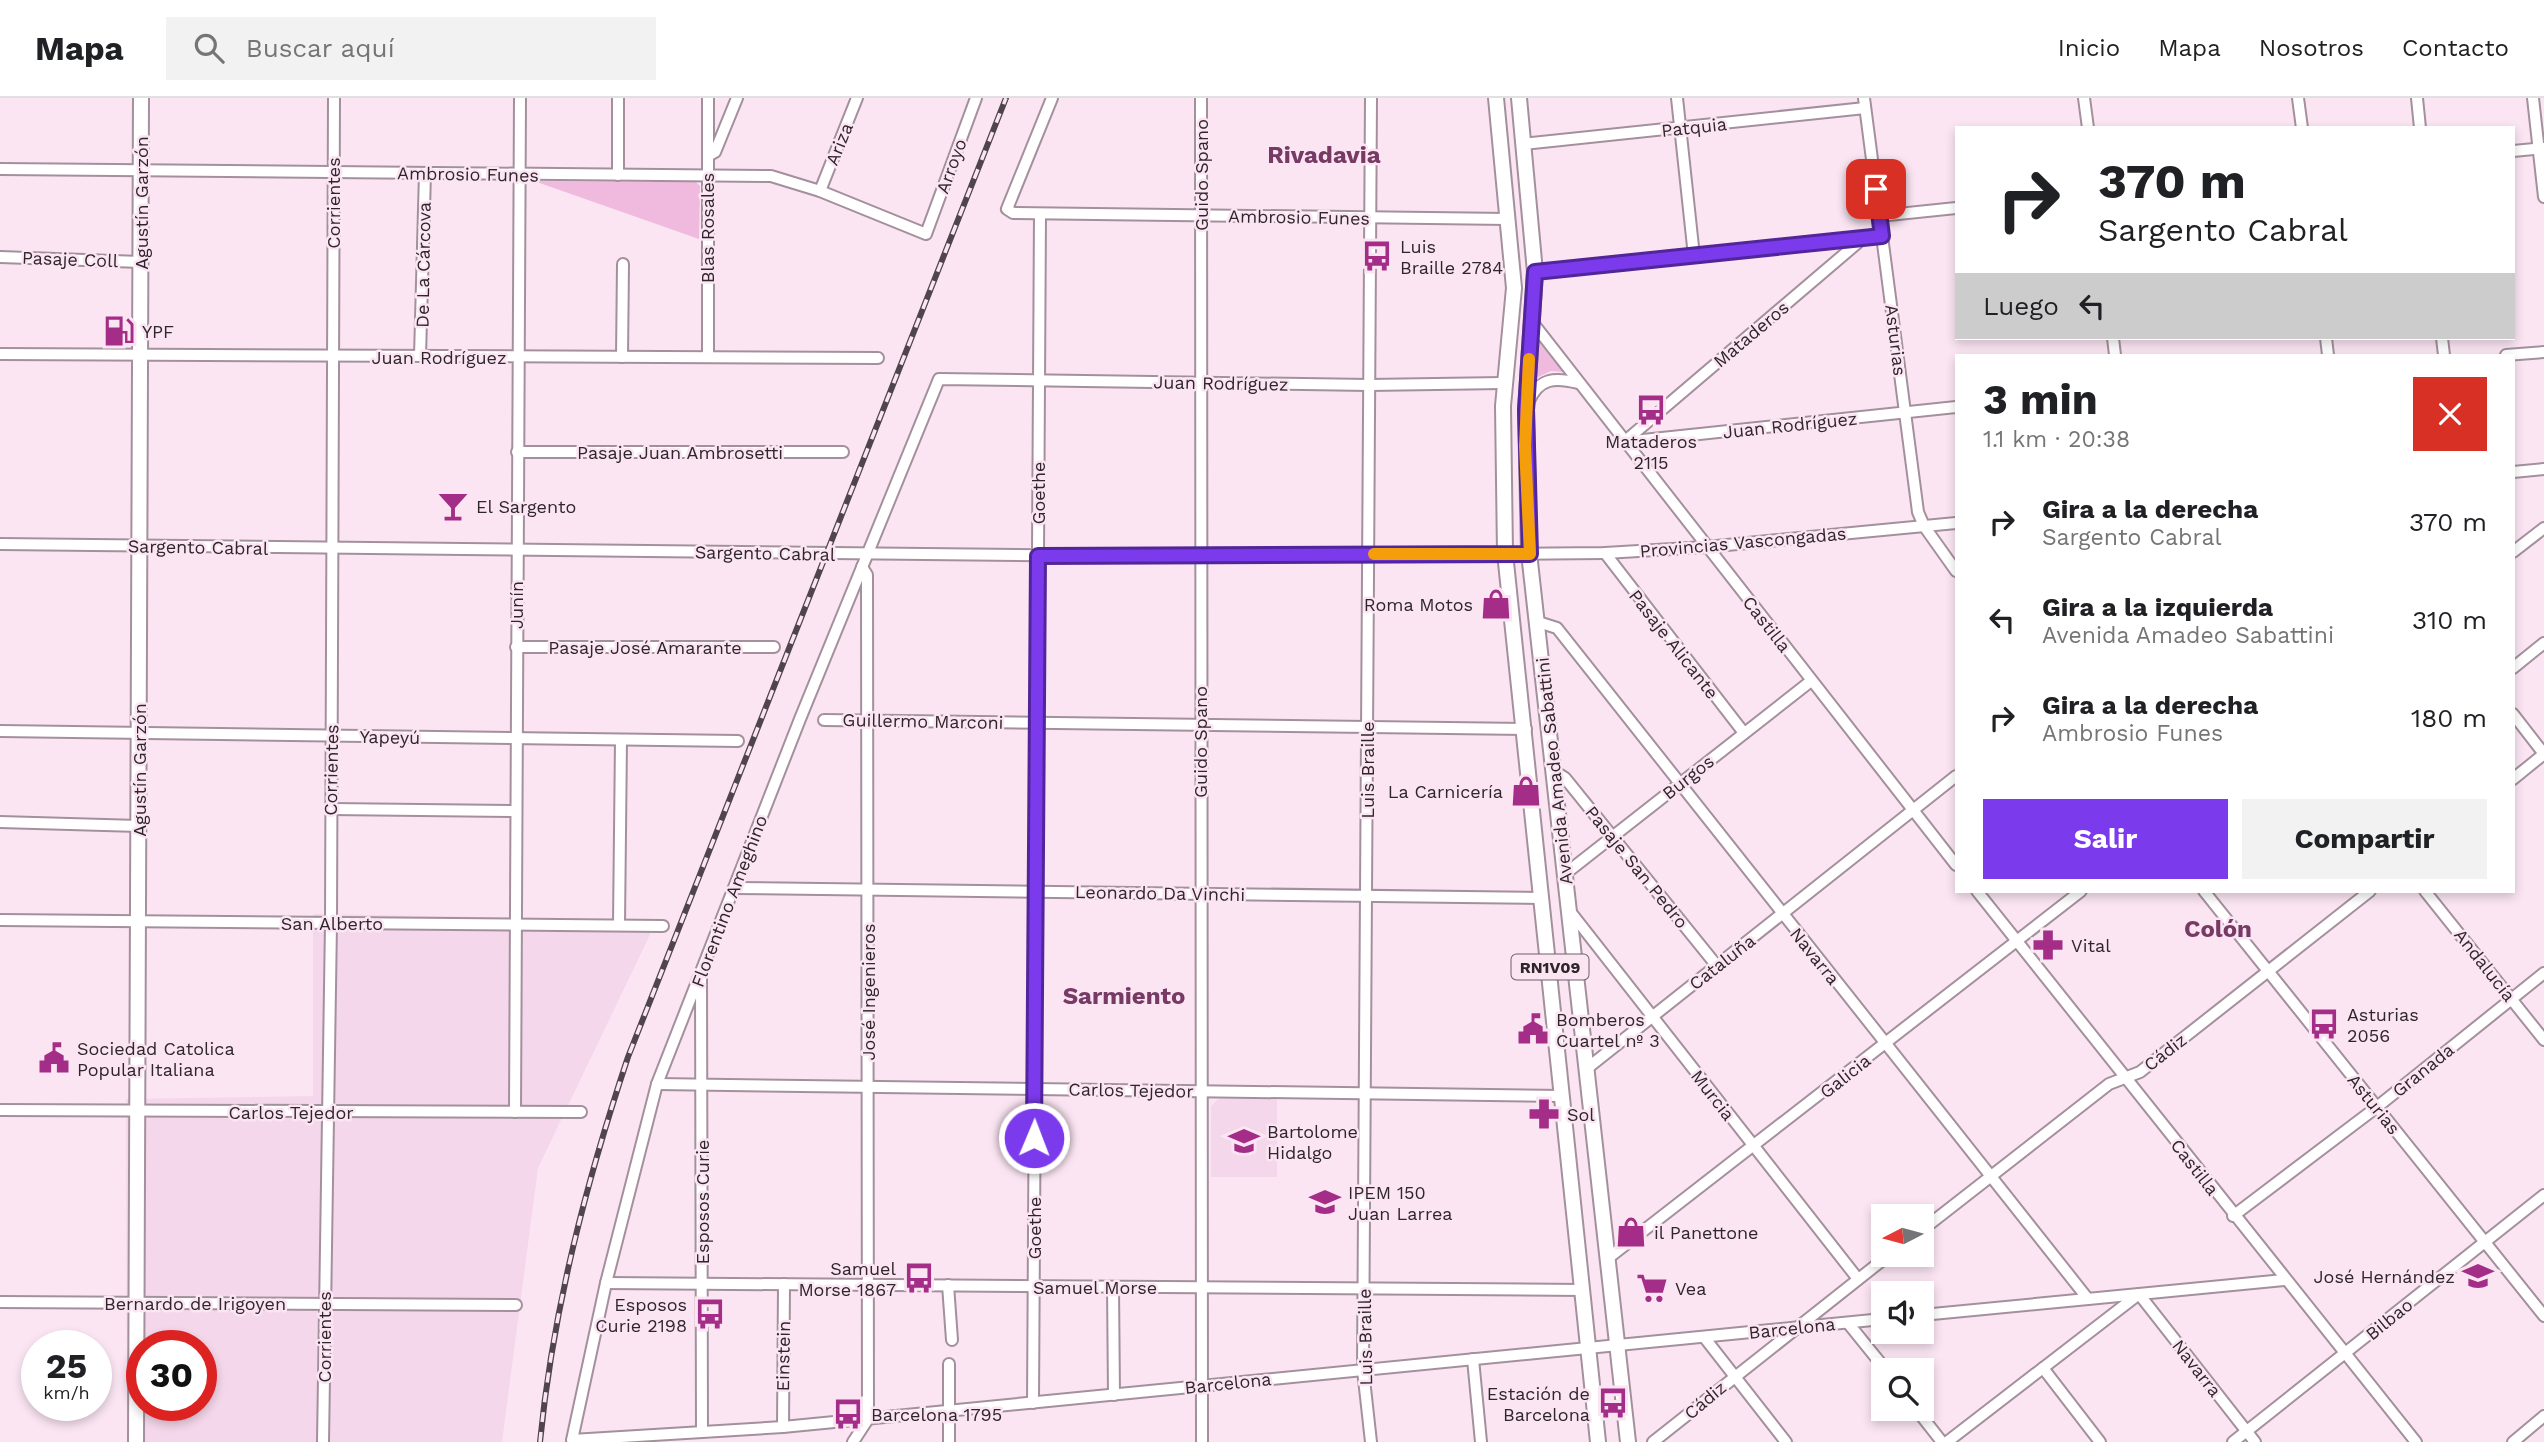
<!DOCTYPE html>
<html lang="es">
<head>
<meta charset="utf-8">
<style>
  body { margin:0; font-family:"Work Sans",sans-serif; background:#f2f2f2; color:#202124; height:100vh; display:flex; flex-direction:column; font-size:26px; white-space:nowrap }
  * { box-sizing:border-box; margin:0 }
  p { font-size:23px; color:#757577 }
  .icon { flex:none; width:38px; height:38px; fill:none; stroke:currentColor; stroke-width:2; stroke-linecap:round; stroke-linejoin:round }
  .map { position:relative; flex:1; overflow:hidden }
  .side { position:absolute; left:1955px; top:256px; width:560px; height:539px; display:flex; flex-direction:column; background:#fff; border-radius:0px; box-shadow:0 4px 10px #0003 }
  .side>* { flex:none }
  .banner { position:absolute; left:1955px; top:28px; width:560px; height:214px; border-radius:0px; box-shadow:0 4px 10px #0003; background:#fff; color:#202124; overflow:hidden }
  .needle { width:46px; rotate:264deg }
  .tools { position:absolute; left:1871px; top:1106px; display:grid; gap:14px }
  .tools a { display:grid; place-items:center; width:63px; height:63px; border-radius:0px; background:#fff; box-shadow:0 4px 10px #0003; font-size:35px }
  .speed { position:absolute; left:21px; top:1232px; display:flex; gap:14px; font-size:35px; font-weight:700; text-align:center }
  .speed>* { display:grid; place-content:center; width:91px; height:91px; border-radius:50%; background:#fff; box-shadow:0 4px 10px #0003; line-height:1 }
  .speed small { font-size:18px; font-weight:400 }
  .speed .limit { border:10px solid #d22; background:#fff; color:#111 }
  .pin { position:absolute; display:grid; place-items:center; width:60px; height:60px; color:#fff; margin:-30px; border-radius:14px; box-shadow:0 4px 10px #0006 }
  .me { position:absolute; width:77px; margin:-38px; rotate:1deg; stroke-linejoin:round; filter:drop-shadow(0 0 5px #0008) }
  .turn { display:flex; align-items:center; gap:24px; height:147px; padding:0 28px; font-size:32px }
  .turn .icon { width:91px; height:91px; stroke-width:2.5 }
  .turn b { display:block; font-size:49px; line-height:60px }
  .then { display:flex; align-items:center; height:66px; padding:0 28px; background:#0003; gap:14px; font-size:26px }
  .round { display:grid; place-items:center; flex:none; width:74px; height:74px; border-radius:0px; background:#f2f2f2 }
  .headline { display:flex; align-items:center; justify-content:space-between; height:119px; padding:0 28px }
  h1 { font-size:42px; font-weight:700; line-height:52px }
  .primary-button { display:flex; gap:14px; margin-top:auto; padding:14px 28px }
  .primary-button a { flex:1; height:80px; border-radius:0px; background:#7c3aed; color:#fff; font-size:28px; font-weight:700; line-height:80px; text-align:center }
  .primary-button a+a { background:#f2f2f2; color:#202124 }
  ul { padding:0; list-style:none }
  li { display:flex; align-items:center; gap:21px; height:98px; padding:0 28px }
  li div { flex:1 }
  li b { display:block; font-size:26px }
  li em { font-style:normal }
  header { display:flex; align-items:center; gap:42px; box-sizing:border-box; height:98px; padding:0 35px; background:#fff; border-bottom:2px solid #e0e0e0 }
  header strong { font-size:33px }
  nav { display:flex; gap:38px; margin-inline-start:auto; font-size:24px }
  .search { width:490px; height:63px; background:#f2f2f2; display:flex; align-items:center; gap:18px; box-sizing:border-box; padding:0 24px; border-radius:0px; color:#757577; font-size:26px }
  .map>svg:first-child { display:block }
  .built { fill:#f4d7ea; fill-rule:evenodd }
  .green { fill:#efbadd }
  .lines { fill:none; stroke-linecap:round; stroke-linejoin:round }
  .minor-casing { stroke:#a4909d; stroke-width:14 }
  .major-casing { stroke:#a4909d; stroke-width:18 }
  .minor { stroke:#fff; stroke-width:10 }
  .major { stroke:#fff; stroke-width:14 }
  .rail-casing { stroke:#50454c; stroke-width:6 }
  .rail { stroke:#fbe5f3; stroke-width:3.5; stroke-dasharray:10; stroke-linecap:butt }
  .route-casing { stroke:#51269a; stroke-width:18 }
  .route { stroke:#7c3aed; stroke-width:12 }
  .slow { stroke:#f59e0b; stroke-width:12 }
  .labels { text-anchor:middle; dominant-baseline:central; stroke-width:5; stroke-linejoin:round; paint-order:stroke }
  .shield { fill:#fbe5f3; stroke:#6c5f68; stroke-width:2 }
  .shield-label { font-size:16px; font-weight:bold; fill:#2f262c }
  .street-label { font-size:18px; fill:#2f262c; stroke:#fbe5f3 }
  .poi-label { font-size:18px; fill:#2f262c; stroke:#fbe5f3; text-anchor:start }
  .district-label { font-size:24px; font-weight:bold; fill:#763a65; stroke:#fbe5f3 }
</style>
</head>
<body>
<header>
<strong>Mapa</strong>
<div class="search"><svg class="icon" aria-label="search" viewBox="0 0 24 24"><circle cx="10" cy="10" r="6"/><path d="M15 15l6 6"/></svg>Buscar aquí</div>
<nav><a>Inicio</a><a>Mapa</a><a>Nosotros</a><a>Contacto</a></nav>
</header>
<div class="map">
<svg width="2544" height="1344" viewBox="0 0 2544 1344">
  <rect width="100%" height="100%" fill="#fbe5f3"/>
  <!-- built -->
  <g class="built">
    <path d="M313,816l344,6 -119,248 -36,274h-375l-1,-343 187,-3zM142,1248h59v59h-59z"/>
    <path d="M1277,999v80h-66v-71l7,-7z"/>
  </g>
  <!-- green -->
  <g class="green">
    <path d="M534,83l162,1 4,4 -1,53z"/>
    <path d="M1538,243l25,31 -12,-1 -15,7z"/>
  </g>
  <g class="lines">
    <!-- minor casing -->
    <g class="minor-casing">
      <g id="minor">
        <path d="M708,0v259"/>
        <path d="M1052,0l-45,111 6,4 495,6"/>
        <path d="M1201,0l1,1344"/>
        <path d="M1677,0l17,158"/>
        <path d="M1864,0l54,414 6,14 32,45"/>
        <path d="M2084,0l4,30"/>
        <path d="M2298,0l4,30"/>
        <path d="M2417,0l3,30"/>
        <path d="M2533,0l11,99"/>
        <path d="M1523,46l342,-36"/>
        <path d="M2513,53l31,-3"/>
        <path d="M708,58l7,-4 22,-54"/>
        <path d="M0,71l771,7 49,15 106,43 50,-136"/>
        <path d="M618,77v-77"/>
        <path d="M820,93l37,-93"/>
        <path d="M1879,118l77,-8"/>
        <path d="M0,159l141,5"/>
        <path d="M1535,174l347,-36"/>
        <path d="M1533,225l423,542"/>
        <path d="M2113,240l2,17"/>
        <path d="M2326,240l2,17"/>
        <path d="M2442,240l2,17"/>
        <path d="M0,256l878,4"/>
        <path d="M2506,257l38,-3"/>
        <path d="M420,258l5,-183"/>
        <path d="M622,259l1,-93"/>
        <path d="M1503,285l-134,2 -430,-6 -139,340 -143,365 -51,199 -34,157 211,-13 1100,-108"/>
        <path d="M1529,303c10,-23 26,-24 49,-18"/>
        <path d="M1624,344l332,-35"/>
        <path d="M1624,344l237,-202"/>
        <path d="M517,354h326"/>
        <path d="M2513,374l31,-3"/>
        <path d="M0,446l1200,13 405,-4 101,-6 250,-24"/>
        <path d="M2513,454l31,-24"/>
        <path d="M1605,455l139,180"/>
        <path d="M1538,524l19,6 531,671"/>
        <path d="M516,549h258"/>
        <path d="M2513,570l31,-25"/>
        <path d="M2513,616l31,40"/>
        <path d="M824,622l702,9"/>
        <path d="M0,633l738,10"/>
        <path d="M1554,673l11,7 152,188"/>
        <path d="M2513,681l31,-25"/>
        <path d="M330,711l186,2"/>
        <path d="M0,724l139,4"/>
        <path d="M1565,776l246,-193"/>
        <path d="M734,790l809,10"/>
        <path d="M1977,793l439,551"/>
        <path d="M2204,793l340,425"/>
        <path d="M2425,793l119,149"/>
        <path d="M1569,812l289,369"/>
        <path d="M0,822l663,6"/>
        <path d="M619,826l2,-184"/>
        <path d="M701,878l1,456"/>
        <path d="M1585,972l371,-294"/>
        <path d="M657,986l906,12"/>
        <path d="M0,1012l581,2"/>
        <path d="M515,1014l5,-1014"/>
        <path d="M2233,1118l144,-109 167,-134"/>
        <path d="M1922,1132l187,-146 31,-12 230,-181"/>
        <path d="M1607,1161l474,-368"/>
        <path d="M606,1185l977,7"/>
        <path d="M948,1187l4,55"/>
        <path d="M1113,1189l1,108"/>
        <path d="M0,1204l516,3"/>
        <path d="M1922,1217l362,-35"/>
        <path d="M1848,1225l38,47"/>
        <path d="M1704,1239l82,105"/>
        <path d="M1473,1261l8,83"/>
        <path d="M949,1266v78"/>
        <path d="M2043,1270l57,74"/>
        <path d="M1033,1305l7,-1189"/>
        <path d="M1916,1311l26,33"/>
        <path d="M783,1329l1,-143"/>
        <path d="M323,1344l8,-519 3,-825"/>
        <path d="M853,1344l15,-23 -1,-844 -5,-8"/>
        <path d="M1371,1344l-8,-72 8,-1272"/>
        <path d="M1653,1344l236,-187"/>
        <path d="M1947,1344l192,-148 116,148"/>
        <path d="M2233,1344l311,-247"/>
        <path d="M2513,1344l31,-26"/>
      </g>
    </g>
    <!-- major casing -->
    <g class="major-casing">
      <g id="major">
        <path d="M1496,0l18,190 -11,118 2,147 93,889"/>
        <path d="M1519,0l16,174 -9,138 3,143 99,889"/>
        <path d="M136,1344l5,-1344"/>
      </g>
    </g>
    <!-- minor -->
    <use href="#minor" class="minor"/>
    <!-- major -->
    <use href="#major" class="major"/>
    <!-- rail casing -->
    <g class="rail-casing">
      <path id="rail" d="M540,1344c13,-133 46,-259 88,-385l378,-959"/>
    </g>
    <!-- rail -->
    <use href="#rail" class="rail"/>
  </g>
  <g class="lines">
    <!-- route casing -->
    <g class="route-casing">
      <path id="route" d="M1034,1040l4,-582 492,-2 -4,-144 9,-138 347,-36 -6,-47"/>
    </g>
    <!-- route -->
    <use href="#route" class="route"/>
    <!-- slow -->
    <path class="slow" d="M1374,456h156l-5,-108 4,-87"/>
  </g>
  <!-- icons -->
  <defs>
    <g id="bus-bare" transform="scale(2.415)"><path d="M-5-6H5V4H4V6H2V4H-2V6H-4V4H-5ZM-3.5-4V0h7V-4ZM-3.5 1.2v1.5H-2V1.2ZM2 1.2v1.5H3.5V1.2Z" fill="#a42e87" stroke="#fbe5f3" stroke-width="2.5" paint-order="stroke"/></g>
    <g id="fuel-bare" transform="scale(2.415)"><path d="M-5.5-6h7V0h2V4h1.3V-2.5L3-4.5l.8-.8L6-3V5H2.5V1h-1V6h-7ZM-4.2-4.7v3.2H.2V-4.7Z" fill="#a42e87" stroke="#fbe5f3" stroke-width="2.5" paint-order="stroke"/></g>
    <g id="bar-bare" transform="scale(2.415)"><path d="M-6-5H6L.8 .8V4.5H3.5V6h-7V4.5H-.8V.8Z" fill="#a42e87" stroke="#fbe5f3" stroke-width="2.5" paint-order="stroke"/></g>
    <g id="shop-bare" transform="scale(2.415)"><path d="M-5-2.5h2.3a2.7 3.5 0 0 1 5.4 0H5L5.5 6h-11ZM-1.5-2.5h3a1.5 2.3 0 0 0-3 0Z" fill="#a42e87" stroke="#fbe5f3" stroke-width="2.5" paint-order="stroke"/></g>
    <g id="pharmacy-bare" transform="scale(2.415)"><path d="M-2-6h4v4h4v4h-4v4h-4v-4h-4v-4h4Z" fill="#a42e87" stroke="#fbe5f3" stroke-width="2.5" paint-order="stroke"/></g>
    <g id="civic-bare" transform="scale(2.415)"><path d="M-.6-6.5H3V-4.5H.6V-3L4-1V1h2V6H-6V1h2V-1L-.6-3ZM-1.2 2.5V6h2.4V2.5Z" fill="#a42e87" stroke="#fbe5f3" stroke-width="2.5" paint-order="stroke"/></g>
    <g id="school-bare" transform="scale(2.415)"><path d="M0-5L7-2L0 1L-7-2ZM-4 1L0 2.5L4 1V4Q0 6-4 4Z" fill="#a42e87" stroke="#fbe5f3" stroke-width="2.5" paint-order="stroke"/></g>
    <g id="supermarket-bare" transform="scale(2.415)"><path d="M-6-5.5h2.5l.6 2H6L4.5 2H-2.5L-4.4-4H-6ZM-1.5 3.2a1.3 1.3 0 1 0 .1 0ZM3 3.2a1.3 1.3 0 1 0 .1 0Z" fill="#a42e87" stroke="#fbe5f3" stroke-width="2.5" paint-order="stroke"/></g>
  </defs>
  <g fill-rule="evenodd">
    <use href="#bus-bare" x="1377" y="158"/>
    <use href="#fuel-bare" x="119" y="233"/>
    <use href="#bus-bare" x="1651" y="312"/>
    <use href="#bar-bare" x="453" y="408"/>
    <use href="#shop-bare" x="1496" y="506"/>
    <use href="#shop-bare" x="1526" y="693"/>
    <use href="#pharmacy-bare" x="2048" y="847"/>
    <use href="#bus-bare" x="2324" y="926"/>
    <use href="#civic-bare" x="1533" y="931"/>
    <use href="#civic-bare" x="54" y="960"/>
    <use href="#pharmacy-bare" x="1544" y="1016"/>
    <use href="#school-bare" x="1244" y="1043"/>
    <use href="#school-bare" x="1325" y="1104"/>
    <use href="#shop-bare" x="1631" y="1134"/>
    <use href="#school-bare" x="2478" y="1178"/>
    <use href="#bus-bare" x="919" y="1180"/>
    <use href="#supermarket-bare" x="1652" y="1190"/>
    <use href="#bus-bare" x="710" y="1216"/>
    <use href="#bus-bare" x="1613" y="1305"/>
    <use href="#bus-bare" x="848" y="1316"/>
  </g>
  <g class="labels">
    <!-- shield labels -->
    <rect class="shield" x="1511.5" y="856.5" width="77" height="25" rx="5"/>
    <g class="shield-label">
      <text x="1550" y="869">RN1V09</text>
    </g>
    <!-- street labels -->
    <g class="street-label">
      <text transform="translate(1694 29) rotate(-6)">Patquia</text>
      <text transform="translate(839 46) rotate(-68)">Ariza</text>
      <text transform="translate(951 68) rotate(-70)">Arroyo</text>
      <text transform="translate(468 76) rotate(1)">Ambrosio Funes</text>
      <text transform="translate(1201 77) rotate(-90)">Guido Spano</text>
      <text transform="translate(141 105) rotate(-90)">Agustín Garzón</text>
      <text transform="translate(333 105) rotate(-90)">Corrientes</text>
      <text transform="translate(1299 119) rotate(1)">Ambrosio Funes</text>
      <text transform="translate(707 130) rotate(-90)">Blas Rosales</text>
      <text transform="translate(70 161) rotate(2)">Pasaje Coll</text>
      <text transform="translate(423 167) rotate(-89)">De La Cárcova</text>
      <text transform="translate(1751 236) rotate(-40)">Mataderos</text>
      <text transform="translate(1896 242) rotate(83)">Asturias</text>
      <text x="439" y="259">Juan Rodríguez</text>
      <text transform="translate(1221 285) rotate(1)">Juan Rodríguez</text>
      <text transform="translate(1790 327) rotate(-6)">Juan Rodríguez</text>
      <text x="680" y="354">Pasaje Juan Ambrosetti</text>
      <text transform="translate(1038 395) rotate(-90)">Goethe</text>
      <text transform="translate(1743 444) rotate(-5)">Provincias Vascongadas</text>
      <text transform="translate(198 449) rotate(1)">Sargento Cabral</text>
      <text transform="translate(765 455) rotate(1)">Sargento Cabral</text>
      <text transform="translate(516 507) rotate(-90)">Junín</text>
      <text transform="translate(1767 526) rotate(52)">Castilla</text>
      <text transform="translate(1674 546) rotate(52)">Pasaje Alicante</text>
      <text x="645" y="549">Pasaje José Amarante</text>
      <text transform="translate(923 623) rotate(1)">Guillermo Marconi</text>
      <text transform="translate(390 639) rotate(1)">Yapeyú</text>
      <text transform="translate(1200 644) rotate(-90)">Guido Spano</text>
      <text transform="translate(139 672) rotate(-90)">Agustín Garzón</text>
      <text transform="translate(331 672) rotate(-89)">Corrientes</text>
      <text transform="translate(1367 672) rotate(-90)">Luis Braille</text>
      <text transform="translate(1554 673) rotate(-96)">Avenida Amadeo Sabattini</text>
      <text transform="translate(1688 679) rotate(-38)">Burgos</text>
      <text transform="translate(1637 769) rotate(51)">Pasaje San Pedro</text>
      <text transform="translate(1160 795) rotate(1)">Leonardo Da Vinchi</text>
      <text transform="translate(729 803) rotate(-69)">Florentino Ameghino</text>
      <text x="332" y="825">San Alberto</text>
      <text transform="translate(1815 858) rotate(51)">Navarra</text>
      <text transform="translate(1722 864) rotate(-38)">Cataluña</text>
      <text transform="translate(2485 867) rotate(52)">Andalucía</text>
      <text transform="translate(868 894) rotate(-90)">José Ingenieros</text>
      <text transform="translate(2165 954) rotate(-38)">Cádiz</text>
      <text transform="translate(2423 972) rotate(-39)">Granada</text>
      <text transform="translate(1845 978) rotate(-38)">Galicia</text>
      <text transform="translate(1131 992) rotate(1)">Carlos Tejedor</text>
      <text transform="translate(1713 997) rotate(52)">Murcia</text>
      <text transform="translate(2374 1006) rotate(51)">Asturias</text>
      <text x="291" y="1014">Carlos Tejedor</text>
      <text transform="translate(2195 1069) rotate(52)">Castilla</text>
      <text transform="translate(702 1104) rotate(-90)">Esposos Curie</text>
      <text transform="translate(1034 1130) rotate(-90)">Goethe</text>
      <text x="1095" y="1189">Samuel Morse</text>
      <text x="195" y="1205">Bernardo de Irigoyen</text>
      <text transform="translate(2389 1221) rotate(-39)">Bilbao</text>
      <text transform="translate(1792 1230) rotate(-6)">Barcelona</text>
      <text transform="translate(324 1239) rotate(-90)">Corrientes</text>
      <text transform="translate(1365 1239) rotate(-91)">Luis Braille</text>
      <text transform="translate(783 1258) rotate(-89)">Einstein</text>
      <text transform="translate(2197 1270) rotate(52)">Navarra</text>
      <text transform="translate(1228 1285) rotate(-6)">Barcelona</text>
      <text transform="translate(1705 1302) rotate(-40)">Cádiz</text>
    </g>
    <!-- poi labels -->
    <g class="poi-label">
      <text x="1400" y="148">Luis<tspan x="1400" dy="21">Braille 2784</tspan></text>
      <text x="142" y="233">YPF</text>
      <text x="1651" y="343" text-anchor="middle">Mataderos<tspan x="1651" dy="21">2115</tspan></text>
      <text x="476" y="408">El Sargento</text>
      <text x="1473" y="506" text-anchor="end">Roma Motos</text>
      <text x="1503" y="693" text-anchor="end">La Carnicería</text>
      <text x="2071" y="847">Vital</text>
      <text x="2347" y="916">Asturias<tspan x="2347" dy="21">2056</tspan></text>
      <text x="1556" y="921">Bomberos<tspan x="1556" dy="21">Cuartel nº 3</tspan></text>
      <text x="77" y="950">Sociedad Catolica<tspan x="77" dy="21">Popular Italiana</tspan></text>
      <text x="1567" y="1016">Sol</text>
      <text x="1267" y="1033">Bartolome<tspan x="1267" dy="21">Hidalgo</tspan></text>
      <text x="1348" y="1094">IPEM 150<tspan x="1348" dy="21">Juan Larrea</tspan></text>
      <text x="1654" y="1134">il Panettone</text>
      <text x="896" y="1170" text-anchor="end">Samuel<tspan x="896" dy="21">Morse 1867</tspan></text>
      <text x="2455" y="1178" text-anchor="end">José Hernández</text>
      <text x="1675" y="1190">Vea</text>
      <text x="687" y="1206" text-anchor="end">Esposos<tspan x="687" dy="21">Curie 2198</tspan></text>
      <text x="1590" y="1295" text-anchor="end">Estación de<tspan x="1590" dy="21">Barcelona</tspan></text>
      <text x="871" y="1316">Barcelona 1795</text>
    </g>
    <!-- district labels -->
    <g class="district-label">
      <text x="1324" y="57">Rivadavia</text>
      <text x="2218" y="831">Colón</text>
      <text x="1124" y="898">Sarmiento</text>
    </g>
  </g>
</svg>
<div class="tools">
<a><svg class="needle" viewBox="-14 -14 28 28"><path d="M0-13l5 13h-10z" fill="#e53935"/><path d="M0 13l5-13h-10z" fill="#757577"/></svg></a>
<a><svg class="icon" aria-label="sound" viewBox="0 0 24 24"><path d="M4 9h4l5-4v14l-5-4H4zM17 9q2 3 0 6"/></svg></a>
<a><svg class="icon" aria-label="search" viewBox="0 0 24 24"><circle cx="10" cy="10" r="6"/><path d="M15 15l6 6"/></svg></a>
</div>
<div class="speed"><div>25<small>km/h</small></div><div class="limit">30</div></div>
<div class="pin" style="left:1876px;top:91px;background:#d93025"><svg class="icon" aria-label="arrive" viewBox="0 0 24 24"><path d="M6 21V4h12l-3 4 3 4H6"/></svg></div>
<svg class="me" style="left:1034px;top:1040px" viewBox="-20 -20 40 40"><circle r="17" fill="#7c3aed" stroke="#fff" stroke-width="3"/><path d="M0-11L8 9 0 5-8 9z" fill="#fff"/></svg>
<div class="banner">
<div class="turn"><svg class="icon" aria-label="right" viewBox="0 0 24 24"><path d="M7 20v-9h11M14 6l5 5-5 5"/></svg><div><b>370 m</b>Sargento Cabral</div></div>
<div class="then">Luego<svg class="icon" aria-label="left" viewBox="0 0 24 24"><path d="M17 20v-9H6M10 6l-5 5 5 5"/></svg></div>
</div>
<section class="side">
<div class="headline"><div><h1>3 min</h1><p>1.1 km · 20:38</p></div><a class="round" style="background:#d93025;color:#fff"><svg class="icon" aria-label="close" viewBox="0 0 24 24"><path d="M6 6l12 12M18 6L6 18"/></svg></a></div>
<ul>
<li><svg class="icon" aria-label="right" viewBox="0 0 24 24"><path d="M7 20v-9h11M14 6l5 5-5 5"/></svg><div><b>Gira a la derecha</b><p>Sargento Cabral</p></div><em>370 m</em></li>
<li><svg class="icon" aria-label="left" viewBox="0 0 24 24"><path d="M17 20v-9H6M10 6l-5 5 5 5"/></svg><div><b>Gira a la izquierda</b><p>Avenida Amadeo Sabattini</p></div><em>310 m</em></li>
<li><svg class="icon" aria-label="right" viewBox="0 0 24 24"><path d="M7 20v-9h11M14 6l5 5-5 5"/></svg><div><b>Gira a la derecha</b><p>Ambrosio Funes</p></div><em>180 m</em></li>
</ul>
<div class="primary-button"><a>Salir</a><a>Compartir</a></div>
</section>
</div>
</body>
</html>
